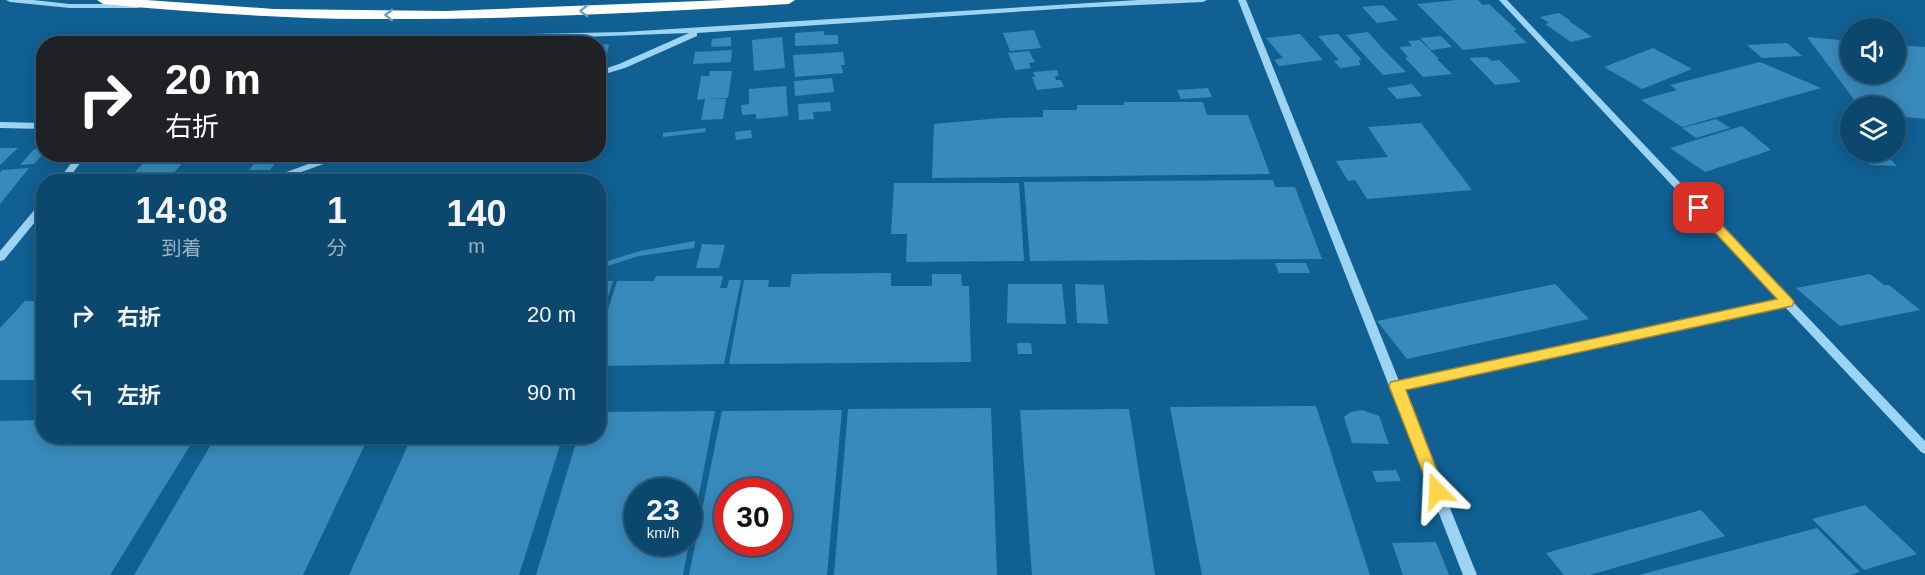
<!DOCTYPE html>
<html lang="ja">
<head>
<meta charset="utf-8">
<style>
  body { margin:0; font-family:Helvetica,"Noto Sans JP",sans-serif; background:#154f73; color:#f1f3f6; height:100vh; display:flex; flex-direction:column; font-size:22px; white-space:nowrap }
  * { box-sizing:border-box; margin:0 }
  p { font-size:20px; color:#9ab2c2 }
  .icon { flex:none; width:33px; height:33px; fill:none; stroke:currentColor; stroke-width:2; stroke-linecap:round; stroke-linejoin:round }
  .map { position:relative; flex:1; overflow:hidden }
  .panel { position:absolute; left:36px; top:174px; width:570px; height:270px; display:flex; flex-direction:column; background:#0c486e; border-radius:24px; box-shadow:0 3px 15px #0003,0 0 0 2px #2c6081 }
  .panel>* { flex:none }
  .guide { position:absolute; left:36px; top:36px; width:570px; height:126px; border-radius:24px; box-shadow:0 3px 15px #0003,0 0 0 2px #2c6081; background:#202124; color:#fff; overflow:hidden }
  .buttons { position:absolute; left:1840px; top:18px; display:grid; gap:12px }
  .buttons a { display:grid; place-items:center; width:66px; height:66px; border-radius:50%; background:#0c486e; box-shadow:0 3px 15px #0003,0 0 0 2px #2c6081; font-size:30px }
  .speed { position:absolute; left:624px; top:478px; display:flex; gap:12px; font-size:30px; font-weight:700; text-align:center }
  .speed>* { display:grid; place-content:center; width:78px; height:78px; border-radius:50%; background:#0c486e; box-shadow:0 3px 15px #0003,0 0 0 2px #2c6081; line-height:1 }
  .speed small { font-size:15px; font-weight:400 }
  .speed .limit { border:9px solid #d22; background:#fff; color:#111 }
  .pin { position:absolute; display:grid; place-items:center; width:51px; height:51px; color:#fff; margin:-26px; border-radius:12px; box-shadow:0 3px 9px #0006 }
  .me { position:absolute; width:66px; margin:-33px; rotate:339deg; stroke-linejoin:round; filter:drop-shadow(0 0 4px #0008) }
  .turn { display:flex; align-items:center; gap:21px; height:126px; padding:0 30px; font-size:27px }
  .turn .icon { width:78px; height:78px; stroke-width:2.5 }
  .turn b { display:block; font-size:42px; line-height:51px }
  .eta { display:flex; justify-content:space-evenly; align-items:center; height:102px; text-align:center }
  .eta b { font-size:36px; font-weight:800; line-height:42px }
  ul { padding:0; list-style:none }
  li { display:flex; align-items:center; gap:18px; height:78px; padding:0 30px }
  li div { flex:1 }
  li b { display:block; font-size:22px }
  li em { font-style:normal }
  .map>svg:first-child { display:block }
  .building { fill:#398abc; fill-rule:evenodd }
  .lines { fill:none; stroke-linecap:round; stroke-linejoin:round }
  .minor { fill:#9dd3f3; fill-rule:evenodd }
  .highway { fill:#fff; fill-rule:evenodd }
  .oneway { stroke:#70a0be }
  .route { fill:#ffd54a; stroke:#a68a30; stroke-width:1.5 }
</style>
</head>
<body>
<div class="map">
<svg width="1925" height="575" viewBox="0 0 1925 575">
  <rect width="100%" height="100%" fill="#106093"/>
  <!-- building -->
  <g class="building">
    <path d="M1457,0h21l5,5 6,-1 28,26h-4l14,13 -64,7 -46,-46z"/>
    <path d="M1383,5l15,15 -21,3 -15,-16z"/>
    <path d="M1559,13l12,8h-2l23,16 -21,5 -26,-18 4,-1 -9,-6z"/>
    <path d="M1034,30l7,18 -31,3 -7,-18z"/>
    <path d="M824,31v4h14v9l-43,2v-13z"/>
    <path d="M1368,32l15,17 23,23 -23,3 -37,-40z"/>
    <path d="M1300,34l23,26 -44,6 -5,-6 9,-2 -17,-20z"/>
    <path d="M1338,34l24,26h-4l3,5 -21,3 -6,-7 5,-1 -21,-24z"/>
    <path d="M1441,36l11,11 -21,3 -11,-12z"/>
    <path d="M731,37v9l-20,1 1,-8z"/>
    <path d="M782,37l3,31 -31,3 -2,-31z"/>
    <path d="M1807,37l44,4v33h45v-29l29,2v72l-29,-3v-10h-37z"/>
    <path d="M1420,40l19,19h-2l15,15 -29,3 -18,-19 3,-1 -9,-10 13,-1 -4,-5z"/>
    <path d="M1787,43l15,13 -40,2 -15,-13z"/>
    <path d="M609,44l-4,22h-7v-21z"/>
    <path d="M1653,48l39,21 -50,20 -38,-22z"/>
    <path d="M732,50l-1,12 -38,2 2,-12z"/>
    <path d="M1029,51l6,11 -6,1 2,5 -16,2 -7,-17z"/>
    <path d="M843,52l2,13h-4l2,8 -48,4 -2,-22z"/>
    <path d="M1487,57l5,4 7,-1 22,22 -26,3 -26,-27z"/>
    <path d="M1760,62l61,26 -139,39 -41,-27 36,-10 -7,-5z"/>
    <path d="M1057,70l2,6h-4l1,4h5l3,7 -27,3 -5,-13h3l-2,-5z"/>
    <path d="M710,71h22l-4,27 -20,1h18l-3,20 -22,1 4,-21 -8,1 4,-24h8z"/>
    <path d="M832,78l2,14 -39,4 -1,-15z"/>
    <path d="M1412,84l10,12 -25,3 -10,-11z"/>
    <path d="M786,86l2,30 -32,3v-5l-14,1 -1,-10 8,-1v-15z"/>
    <path d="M1208,88l4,9 -31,2 -4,-9z"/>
    <path d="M830,102l1,9 -18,1 1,7 -15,1 -1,-16z"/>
    <path d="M1124,102h79l4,13h41l22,59 -338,4 2,-54 67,-6 42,-1v-7h34v-5h47z"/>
    <path d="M1716,119l14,9 -34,10 -14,-10z"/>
    <path d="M1421,123l51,67 -105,9 -12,-19 -7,1 -12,-20 52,-4 -20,-30z"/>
    <path d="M1742,126l29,24 -66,22 -35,-24z"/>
    <path d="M706,128l-1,4 -42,5v-4z"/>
    <path d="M751,130l1,8 -16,2 -1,-8z"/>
    <path d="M0,148h18l-18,17z"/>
    <path d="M34,149h10v4l-10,11 -14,1z"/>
    <path d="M155,154h35l-24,28 -31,-2 5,-6h-7l12,-13h4z"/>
    <path d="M261,155h20l-11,15h-21z"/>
    <path d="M1861,155l26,1 10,10 -27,-1z"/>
    <path d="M29,168l-29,36v-31l2,-3z"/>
    <path d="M1273,180l2,7h20l27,72 -292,2 -6,-79z"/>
    <path d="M894,183h125l5,78 -118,1 1,-28h-16z"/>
    <path d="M695,241l-1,7 -55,8 -41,13v-5l42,-13z"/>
    <path d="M702,244l23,1 -6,23h-23z"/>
    <path d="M1275,263h31l4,10h-31z"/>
    <path d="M891,273v13h41v-12h29l1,12h7l2,76 -242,2 15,-84h25l-1,7h22l2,-13z"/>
    <path d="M1870,274l14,11h5l31,25 -80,16 -44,-38z"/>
    <path d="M656,276h67l-3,12h7l2,-8h12l-17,84 -126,2v-25l19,-60h37z"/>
    <path d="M605,281h8l-14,45 -1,-38h4z"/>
    <path d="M1008,284h54l4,40 -59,-1z"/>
    <path d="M1075,284l29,1 4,39 -31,-1z"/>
    <path d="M1555,284l34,35 -182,40 -30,-38z"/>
    <path d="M25,301h19v79h-44v-52z"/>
    <path d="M1017,343h14l1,11h-14z"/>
    <path d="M1316,406l54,169h-168l-32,-168z"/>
    <path d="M991,408l6,167h-163l14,-166z"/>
    <path d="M1129,409l26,166h-123l-12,-165z"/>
    <path d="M842,410l-15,165h-138l33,-164zM728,492h50v51h-50z"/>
    <path d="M1362,410l17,6 10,28 -37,-1 -8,-26 7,-5z"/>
    <path d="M715,411l-25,131 -2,-50h-50v51h51l-6,32h-147l42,-139h20v-24z"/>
    <path d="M44,420v16h152l-86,139h-110v-154z"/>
    <path d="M216,436h153l-66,139h-169z"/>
    <path d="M412,436h151l-44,139h-170z"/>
    <path d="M1396,470l5,11 -25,1 -4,-11z"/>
    <path d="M1865,505l52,49 -53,16 -52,-51z"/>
    <path d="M1701,510l24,26 -135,39h-26l-18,-22z"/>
    <path d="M1817,528l43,44 -10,3h-211z"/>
    <path d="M1436,542l13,33h-46l-11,-32z"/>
  </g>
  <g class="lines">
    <!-- minor -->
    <g class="minor">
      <path d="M6,0h27l37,4h68l4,2 -4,2h-68l-60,-6z"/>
      <path d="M1138,0h69l-4,2 -129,6 -377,25v3l-72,32 -27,8v-5l21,-7 70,-31 -191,7 -312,-1 -7,5h-11l16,-9 251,1 188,-4z"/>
      <path d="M1238,0h8l153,381 380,-81 -280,-300h8l418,441v13l-4,-2 -137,-146 -382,83 75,186h-14z"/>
      <path d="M0,122l44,1v6l-44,-1z"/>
      <path d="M78,154h9l-21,28h-9z"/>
      <path d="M336,154h15l-77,28h-15z"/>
      <path d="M44,201v10l-40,49 -4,1v-10l41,-49z"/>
    </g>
    <!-- highway -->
    <path class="highway" d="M97,0h49l128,9 172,2 280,-11h69l-6,4c-142,9 -285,16 -427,15 -87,-1 -173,-7 -259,-15z"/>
  </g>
  <!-- one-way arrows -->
  <defs><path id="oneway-chevron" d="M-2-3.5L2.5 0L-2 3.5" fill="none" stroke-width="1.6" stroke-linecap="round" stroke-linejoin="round" transform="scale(1.5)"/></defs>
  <g class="oneway">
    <use href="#oneway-chevron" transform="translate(584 11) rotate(178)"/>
    <use href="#oneway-chevron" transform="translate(389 15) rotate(-179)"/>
  </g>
  <!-- route -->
  <path class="route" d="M1699,204l4,1 89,94 2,3 -2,4 -386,84 39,101 -2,5 -6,2 -5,-2 -43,-110 2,-4 386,-83 -83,-89 -2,-2z"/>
</svg>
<div class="buttons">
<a><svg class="icon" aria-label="sound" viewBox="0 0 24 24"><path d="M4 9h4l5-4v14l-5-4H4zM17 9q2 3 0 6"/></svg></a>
<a><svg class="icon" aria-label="layers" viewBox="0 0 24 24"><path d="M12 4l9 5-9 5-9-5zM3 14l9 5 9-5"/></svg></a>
</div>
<div class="speed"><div>23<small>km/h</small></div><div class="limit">30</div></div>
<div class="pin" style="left:1699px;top:208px;background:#d93025"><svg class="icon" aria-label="arrive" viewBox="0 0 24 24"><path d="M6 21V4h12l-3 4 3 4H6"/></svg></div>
<svg class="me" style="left:1437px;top:491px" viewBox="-20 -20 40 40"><path d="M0-17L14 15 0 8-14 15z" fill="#ffd54a" stroke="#fff" stroke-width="4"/></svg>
<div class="guide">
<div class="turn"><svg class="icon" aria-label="right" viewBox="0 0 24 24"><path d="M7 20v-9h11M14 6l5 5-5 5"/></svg><div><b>20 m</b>右折</div></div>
</div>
<section class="panel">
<div class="eta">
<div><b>14:08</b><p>到着</p></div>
<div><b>1</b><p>分</p></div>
<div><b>140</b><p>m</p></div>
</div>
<ul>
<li><svg class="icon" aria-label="right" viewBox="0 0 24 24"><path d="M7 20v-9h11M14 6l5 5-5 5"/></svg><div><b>右折</b></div><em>20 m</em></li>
<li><svg class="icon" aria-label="left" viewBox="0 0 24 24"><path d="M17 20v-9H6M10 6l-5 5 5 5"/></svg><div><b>左折</b></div><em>90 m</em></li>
</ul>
</section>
</div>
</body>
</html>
